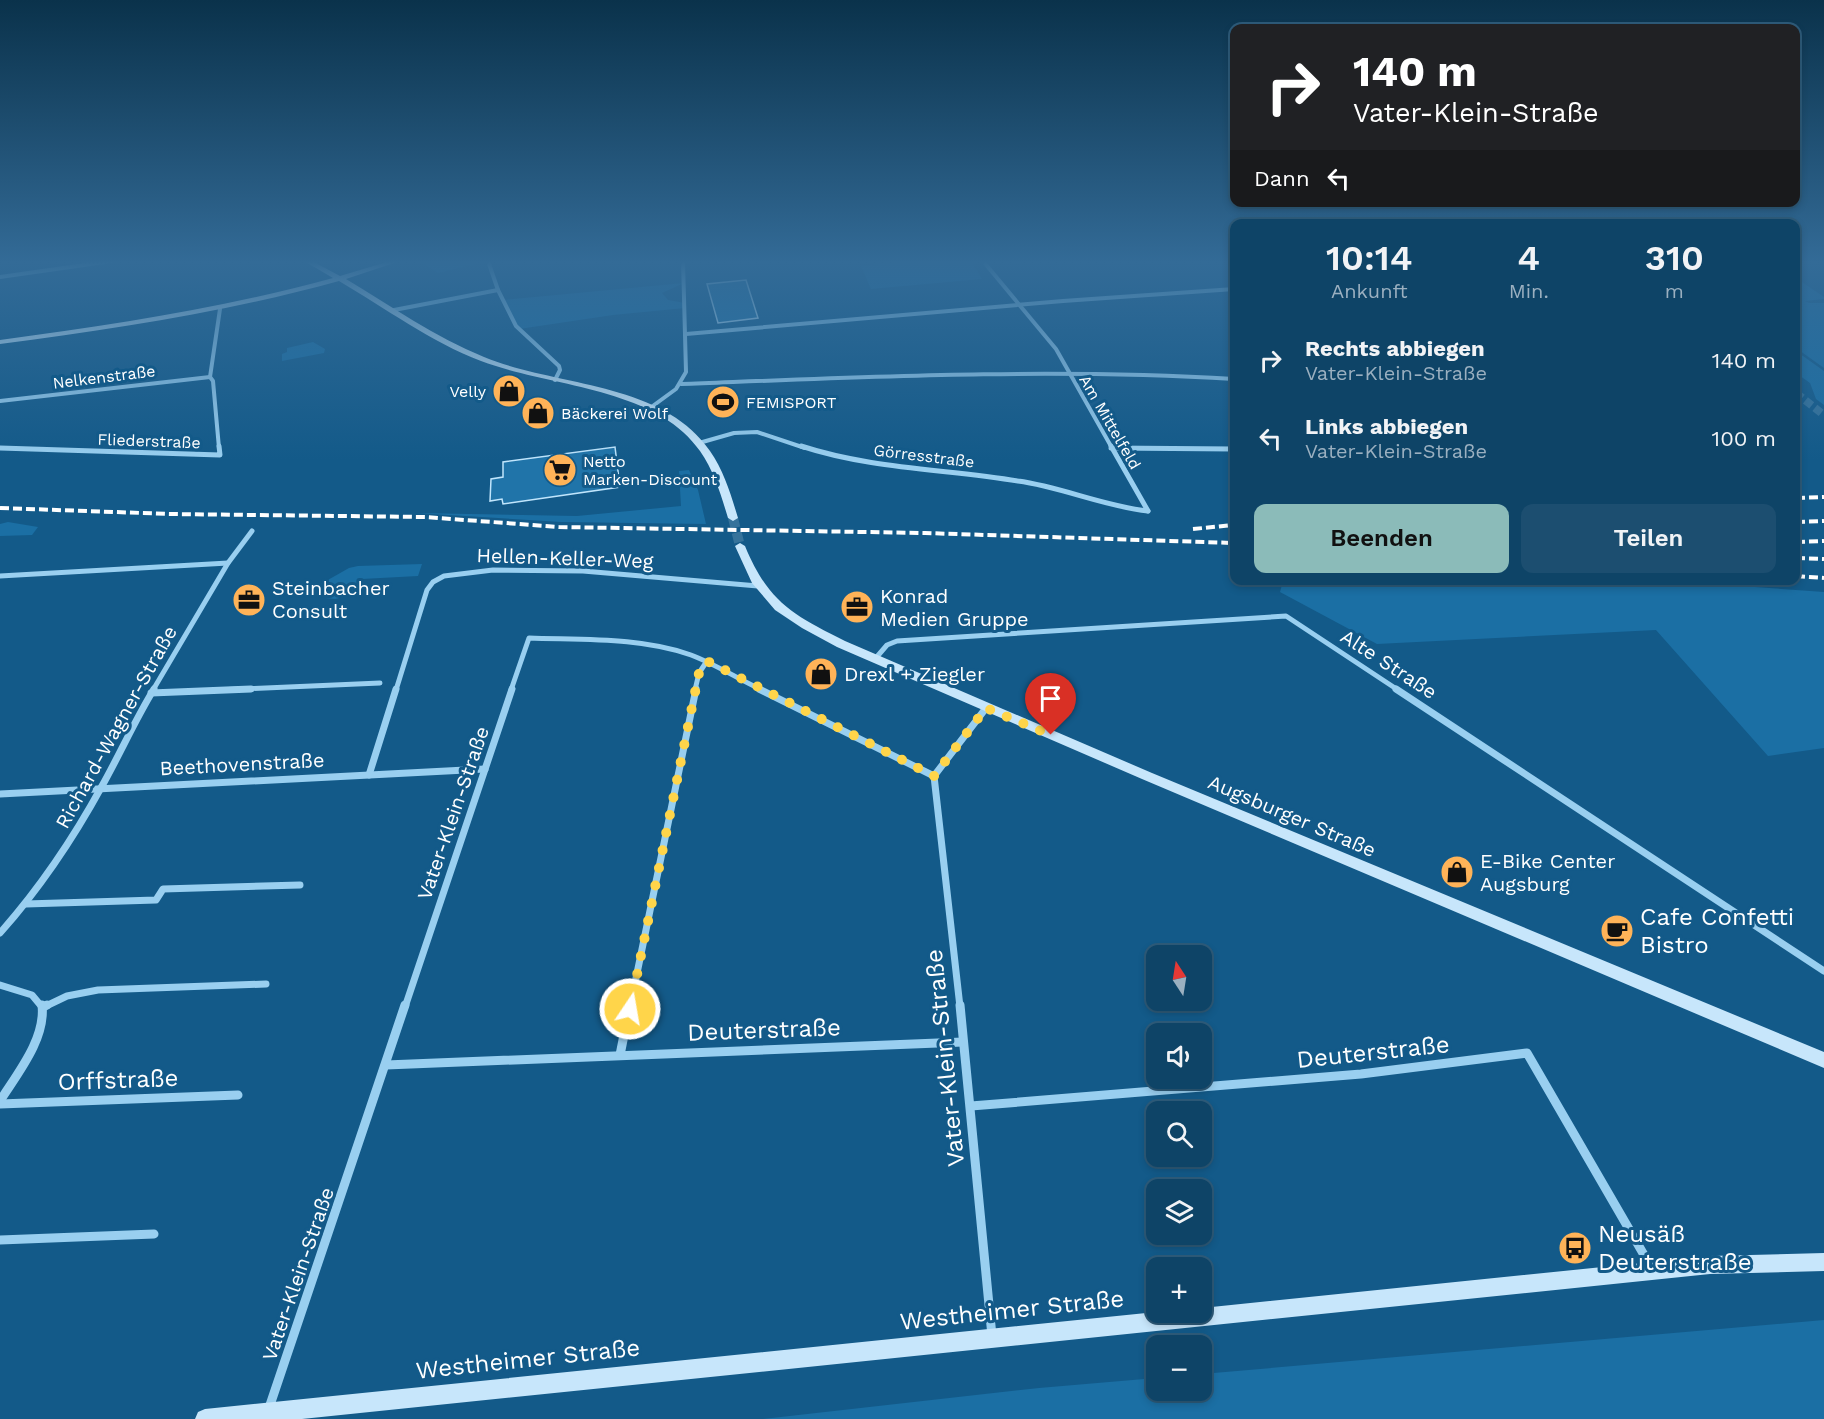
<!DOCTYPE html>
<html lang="de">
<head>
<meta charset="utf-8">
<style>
  body { margin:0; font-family:"Work Sans",sans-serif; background:#1c4e70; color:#f1f3f6; height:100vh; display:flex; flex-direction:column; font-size:22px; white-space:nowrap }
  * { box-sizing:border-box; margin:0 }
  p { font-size:20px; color:#9bb0c0 }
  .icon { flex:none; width:33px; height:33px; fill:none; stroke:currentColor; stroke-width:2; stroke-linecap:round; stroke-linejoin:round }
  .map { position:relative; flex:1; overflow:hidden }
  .side { position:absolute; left:1230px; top:219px; width:570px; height:366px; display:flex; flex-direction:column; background:#0e4467; border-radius:12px; box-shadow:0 3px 9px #0003,0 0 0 2px #2e5c7b }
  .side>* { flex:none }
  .banner { position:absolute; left:1230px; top:24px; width:570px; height:183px; border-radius:12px; box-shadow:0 3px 9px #0003,0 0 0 2px #2e5c7b; background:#202124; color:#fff; overflow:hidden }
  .needle { width:39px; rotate:348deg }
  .controls { position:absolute; left:1146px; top:945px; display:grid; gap:12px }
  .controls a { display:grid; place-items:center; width:66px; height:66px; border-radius:12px; background:#0e4467; box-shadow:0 3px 9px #0003,0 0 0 2px #2e5c7b; font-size:30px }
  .pin { position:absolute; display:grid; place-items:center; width:51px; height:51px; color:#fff; margin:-62px -26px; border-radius:50% 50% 50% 0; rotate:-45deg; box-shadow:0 0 6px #0007 }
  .pin .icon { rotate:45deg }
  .me { position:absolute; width:66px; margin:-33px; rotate:12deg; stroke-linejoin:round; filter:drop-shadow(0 0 4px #0008) }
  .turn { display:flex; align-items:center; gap:21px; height:126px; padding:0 24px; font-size:27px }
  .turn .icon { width:78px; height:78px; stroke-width:2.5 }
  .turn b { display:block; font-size:42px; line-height:51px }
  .then { display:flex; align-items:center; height:57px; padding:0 24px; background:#0003; gap:12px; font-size:22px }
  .eta { display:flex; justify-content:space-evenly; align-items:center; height:102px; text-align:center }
  .eta b { font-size:36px; font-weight:600; line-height:42px }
  .action { display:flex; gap:12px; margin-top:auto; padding:12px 24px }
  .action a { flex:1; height:69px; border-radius:12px; background:#8bbbb9; color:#111; font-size:24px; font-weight:600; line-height:69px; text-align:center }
  .action a+a { background:#1c4e70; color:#f1f3f6 }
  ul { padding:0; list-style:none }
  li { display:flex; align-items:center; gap:18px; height:78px; padding:0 24px }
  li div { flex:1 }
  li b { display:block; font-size:22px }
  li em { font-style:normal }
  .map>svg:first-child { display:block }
  .green { fill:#1b6fa4 }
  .building { fill:#2074a9; stroke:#c0e5fc; stroke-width:1.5 }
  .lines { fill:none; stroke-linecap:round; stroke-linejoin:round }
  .secondary-tunnel-far1 { stroke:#36739b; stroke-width:8; stroke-dasharray:8 4; stroke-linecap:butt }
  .secondary-tunnel { stroke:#36739b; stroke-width:10; stroke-dasharray:10 5; stroke-linecap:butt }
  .street-far3 { stroke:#99cff0; stroke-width:4 }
  .street-far2 { stroke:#99cff0; stroke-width:5 }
  .street-far1 { stroke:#99cff0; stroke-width:7 }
  .street { stroke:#99cff0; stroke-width:9 }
  .secondary { fill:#c7e6fb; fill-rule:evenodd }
  .rail { stroke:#fff; stroke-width:4; stroke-dasharray:9 4; stroke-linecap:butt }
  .route { stroke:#ffd54a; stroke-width:10; stroke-dasharray:0 18 }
  .labels { text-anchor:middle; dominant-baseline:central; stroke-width:6; stroke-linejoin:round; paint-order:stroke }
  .far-street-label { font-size:16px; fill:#fff; stroke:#135a89 }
  .far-poi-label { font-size:16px; fill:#fff; stroke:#135a89; text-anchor:start }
  .street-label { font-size:20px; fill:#fff; stroke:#135a89 }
  .poi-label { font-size:20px; fill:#fff; stroke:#135a89; text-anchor:start }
  .near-poi-label { font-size:24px; fill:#fff; stroke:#135a89; text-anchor:start }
  .near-street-label { font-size:24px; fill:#fff; stroke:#135a89 }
</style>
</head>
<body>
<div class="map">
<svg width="1824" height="1419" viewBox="0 0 1824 1419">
  <rect width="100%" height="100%" fill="#135a89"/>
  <!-- green -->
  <g class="green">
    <path d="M419,261h58l2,2 -41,10z"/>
    <path d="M910,261h61l11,18 -111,10 -10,-23z"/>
    <path d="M1796,278l28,19v2l-19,2 4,2h15v65l-28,-20z"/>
    <path d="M684,283l-22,10 6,7 17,3v5l-72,7 -94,14 -16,-29z"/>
    <path d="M313,342l12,7 -1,4 -42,8v-7l5,-2v-4z"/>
    <path d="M1796,351l28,20v34l-8,-6 -6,-16 -14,-10z"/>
    <path d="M689,470l9,20 8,34 -145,-2 -145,-9 161,3 104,-10 -2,-35z"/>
    <path d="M8,522l30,5 -6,8 -32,1v-12z"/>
    <path d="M422,564l-4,12 -56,3 -5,15 -22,5 -10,-1 -6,-13 30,-17 9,-2z"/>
    <path d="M1283,581l373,-1 168,12v156l-56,8 -112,-126 -279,14 -97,-52z"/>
    <path d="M1824,1320v99h-1061l276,-31 117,-10v12h46v-16z"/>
  </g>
  <!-- building -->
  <g class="building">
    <path d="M746,280l12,38 -40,5 -11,-39z"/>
    <path d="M615,447l5,40 -117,17 -1,-5 -12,2 1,-22 12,-2v-15z"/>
  </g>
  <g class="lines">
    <!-- secondary-tunnel-far1 -->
    <path class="secondary-tunnel-far1" d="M1796,393l28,22"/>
    <!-- secondary-tunnel -->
    <path class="secondary-tunnel" d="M733,518l7,28"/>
    <!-- street-far3 -->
    <g class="street-far3">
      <path d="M983,261l73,88 56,99"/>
      <path d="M0,277l112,-16"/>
      <path d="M498,290l18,36 43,40 1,4 -5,10"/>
      <path d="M394,310l104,-20 -10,-29"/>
      <path d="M686,334l377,-33 171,-12"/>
      <path d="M681,384c185,-7 368,-16 553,-5"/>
      <path d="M0,401l210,-24"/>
      <path d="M650,408l26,-19 10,-17 -3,-111"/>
      <path d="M699,443l35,-10 23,-1 48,16"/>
      <path d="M219,448l-6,-67 -3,-4 10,-68"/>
    </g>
    <!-- street-far2 -->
    <g class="street-far2">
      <path d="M801,446c70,23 145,23 217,35 44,6 85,25 130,30"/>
      <path d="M1111,446l37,65"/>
      <path d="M0,448l220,7 -1,-9"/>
      <path d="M1111,448l123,1"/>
      <path d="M0,576l228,-13"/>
      <path d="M875,659l12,-14 10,-4 389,-25 112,74"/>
      <path d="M153,690l75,-127 24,-32"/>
      <path d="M217,690l163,-7"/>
      <path d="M396,690l31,-100 6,-8 11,-6 49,-6 90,1 175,15"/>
      <path d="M511,690l18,-52c52,2 112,-1 162,17 24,9 47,24 71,35"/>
      <path d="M695,690l4,-17 8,-12"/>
    </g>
    <!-- street-far1 -->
    <g class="street-far1">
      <path d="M759,689l175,87 26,231"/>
      <path d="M1396,689l428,282"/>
      <path d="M151,693l100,-4"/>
      <path d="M369,775l27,-86"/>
      <path d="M934,776l52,-68"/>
      <path d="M0,794l485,-25"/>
      <path d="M26,904l130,-4 7,-11 137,-4"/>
      <path d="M0,933c40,-45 73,-94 102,-147 18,-32 33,-66 52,-97"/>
      <path d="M0,985l32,10 10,12"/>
      <path d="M44,1007l23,-11 31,-6 168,-6"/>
      <path d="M405,1007l107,-318"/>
      <path d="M630,1007l66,-318"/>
    </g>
    <!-- street -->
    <g class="street">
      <path d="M960,1005l32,331"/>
      <path d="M43,1007l4,-2"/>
      <path d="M620,1055l10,-50"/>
      <path d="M386,1065l577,-23"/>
      <path d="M0,1101c17,-27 46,-62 42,-96"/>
      <path d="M0,1104l238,-9"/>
      <path d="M971,1106l390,-32 166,-21 124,214"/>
      <path d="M0,1240l154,-6"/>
      <path d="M269,1408l136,-403"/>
    </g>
    <!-- secondary -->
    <g class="secondary">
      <path d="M304,261h8l28,15 50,-15h10l-54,18c45,27 89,58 138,78 72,30 178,24 226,94 14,20 21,44 28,67l-5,3 -5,-3c-7,-23 -14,-47 -28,-67 -44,-64 -151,-64 -219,-90 -50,-19 -96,-53 -142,-80 -112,31 -225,48 -339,63v-4c112,-15 224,-32 333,-62z"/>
      <path d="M740,543l5,3c23,56 48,69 100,95l307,132 672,279v16l-682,-289 -305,-132 -35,-19 -27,-18 -23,-27 -17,-37z"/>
      <path d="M1824,1253v18l-114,3 -1408,145h-107l3,-7 7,-3 951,-97h46v-4l508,-52z"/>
    </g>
    <!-- rail -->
    <g class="rail">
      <path d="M1796,498l28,-1"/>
      <path d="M0,508l171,6 254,3 134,10 366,6 309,10"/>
      <path d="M1796,522l28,-1"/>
      <path d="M1193,529l41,-4"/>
      <path d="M1796,542l28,-1"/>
      <path d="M1796,558l28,1"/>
      <path d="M1796,576l28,2"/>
    </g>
  </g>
  <!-- sky -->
  <linearGradient id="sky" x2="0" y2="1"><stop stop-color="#0a324b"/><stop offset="0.57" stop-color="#336b97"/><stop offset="1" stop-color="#336b97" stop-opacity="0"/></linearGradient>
  <rect width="1824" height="460" fill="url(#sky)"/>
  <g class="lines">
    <!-- route -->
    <path class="route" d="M630,1009l69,-336 8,-12 227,115 52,-68 65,27"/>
  </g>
  <!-- icons -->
  <defs>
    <g id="shop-disc" transform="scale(1.725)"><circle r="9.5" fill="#ffb358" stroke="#135a89"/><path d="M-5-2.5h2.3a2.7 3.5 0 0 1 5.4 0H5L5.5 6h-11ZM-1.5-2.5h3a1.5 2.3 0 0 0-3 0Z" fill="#111"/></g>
    <g id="stadium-disc" transform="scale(1.725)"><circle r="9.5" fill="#ffb358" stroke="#135a89"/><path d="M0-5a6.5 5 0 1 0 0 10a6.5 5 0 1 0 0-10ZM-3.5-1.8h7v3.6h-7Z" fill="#111"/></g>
    <g id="supermarket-disc" transform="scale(1.725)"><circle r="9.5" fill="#ffb358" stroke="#135a89"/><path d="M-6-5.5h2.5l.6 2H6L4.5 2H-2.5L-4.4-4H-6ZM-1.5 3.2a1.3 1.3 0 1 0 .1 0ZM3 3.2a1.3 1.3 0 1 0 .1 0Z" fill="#111"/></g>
    <g id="office-disc" transform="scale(1.725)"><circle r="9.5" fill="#ffb358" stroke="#135a89"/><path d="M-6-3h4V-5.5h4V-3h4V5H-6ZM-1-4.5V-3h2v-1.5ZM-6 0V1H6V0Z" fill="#111"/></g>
    <g id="cafe-disc" transform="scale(1.725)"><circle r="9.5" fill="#ffb358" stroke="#135a89"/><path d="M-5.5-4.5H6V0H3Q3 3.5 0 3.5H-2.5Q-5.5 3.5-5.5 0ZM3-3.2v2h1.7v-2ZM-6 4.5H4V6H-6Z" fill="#111"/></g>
    <g id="bus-disc" transform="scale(1.725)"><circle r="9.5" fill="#ffb358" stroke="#135a89"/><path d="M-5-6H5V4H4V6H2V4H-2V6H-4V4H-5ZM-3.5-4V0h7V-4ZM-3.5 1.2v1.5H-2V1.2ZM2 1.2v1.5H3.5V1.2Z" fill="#111"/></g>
  </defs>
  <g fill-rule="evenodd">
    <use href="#shop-disc" x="509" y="391"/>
    <use href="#stadium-disc" x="723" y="402"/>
    <use href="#shop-disc" x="538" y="413"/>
    <use href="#supermarket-disc" x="560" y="470"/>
    <use href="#office-disc" x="249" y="600"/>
    <use href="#office-disc" x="857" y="607"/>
    <use href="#shop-disc" x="821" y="674"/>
    <use href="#shop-disc" x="1457" y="872"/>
    <use href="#cafe-disc" x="1617" y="931"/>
    <use href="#bus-disc" x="1575" y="1248"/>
  </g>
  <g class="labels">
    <!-- far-street labels -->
    <g class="far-street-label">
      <text transform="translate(104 377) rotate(-7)">Nelkenstraße</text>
      <text transform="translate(1110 422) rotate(60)">Am Mittelfeld</text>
      <text transform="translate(149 441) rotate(2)">Fliederstraße</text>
      <text transform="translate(924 456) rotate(7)">Görresstraße</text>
    </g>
    <!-- far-poi labels -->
    <g class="far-poi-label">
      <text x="486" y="391" text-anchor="end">Velly</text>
      <text x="746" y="402">FEMISPORT</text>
      <text x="561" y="413">Bäckerei Wolf</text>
      <text x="583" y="461">Netto<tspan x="583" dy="18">Marken-Discount</tspan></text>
    </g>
    <!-- street labels -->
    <g class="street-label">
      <text transform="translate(565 558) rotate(2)">Hellen-Keller-Weg</text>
      <text transform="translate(1389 664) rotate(33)">Alte Straße</text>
      <text transform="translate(116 727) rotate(-61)">Richard-Wagner-Straße</text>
      <text transform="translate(242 764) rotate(-3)">Beethovenstraße</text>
      <text transform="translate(453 813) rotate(-71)">Vater-Klein-Straße</text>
      <text transform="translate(1292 816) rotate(23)">Augsburger Straße</text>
      <text transform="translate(298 1274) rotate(-71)">Vater-Klein-Straße</text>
    </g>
    <!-- poi labels -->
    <g class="poi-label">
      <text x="272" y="588">Steinbacher<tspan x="272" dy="23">Consult</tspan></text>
      <text x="880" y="596">Konrad<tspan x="880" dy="23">Medien Gruppe</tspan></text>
      <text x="844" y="674">Drexl + Ziegler</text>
      <text x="1480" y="861">E-Bike Center<tspan x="1480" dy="23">Augsburg</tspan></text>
    </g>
    <!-- near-poi labels -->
    <g class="near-poi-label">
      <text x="1640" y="917">Cafe Confetti<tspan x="1640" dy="28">Bistro</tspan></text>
      <text x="1598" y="1234">Neusäß<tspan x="1598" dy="28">Deuterstraße</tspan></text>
    </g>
    <!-- near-street labels -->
    <g class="near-street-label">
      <text transform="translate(764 1030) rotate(-2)">Deuterstraße</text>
      <text transform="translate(1373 1052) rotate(-6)">Deuterstraße</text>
      <text transform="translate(945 1058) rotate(-96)">Vater-Klein-Straße</text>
      <text transform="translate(118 1080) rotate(-2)">Orffstraße</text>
      <text transform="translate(1012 1310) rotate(-6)">Westheimer Straße</text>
      <text transform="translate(528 1359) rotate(-6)">Westheimer Straße</text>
    </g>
  </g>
</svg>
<div class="controls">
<a><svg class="needle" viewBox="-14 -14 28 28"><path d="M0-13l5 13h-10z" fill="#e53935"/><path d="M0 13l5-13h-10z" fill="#9bb0c0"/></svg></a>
<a><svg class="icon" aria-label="sound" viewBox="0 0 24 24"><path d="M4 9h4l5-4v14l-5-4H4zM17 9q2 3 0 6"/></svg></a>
<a><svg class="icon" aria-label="search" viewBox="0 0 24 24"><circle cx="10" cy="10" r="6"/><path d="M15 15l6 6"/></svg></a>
<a><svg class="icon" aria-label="layers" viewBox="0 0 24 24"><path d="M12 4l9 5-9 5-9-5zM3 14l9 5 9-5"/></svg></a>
<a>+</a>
<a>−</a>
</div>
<div class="pin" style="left:1051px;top:735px;background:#d93025"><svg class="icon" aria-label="arrive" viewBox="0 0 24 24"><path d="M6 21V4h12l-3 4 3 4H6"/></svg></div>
<svg class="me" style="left:630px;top:1009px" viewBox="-20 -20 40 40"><circle r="17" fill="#ffd54a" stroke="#fff" stroke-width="3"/><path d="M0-11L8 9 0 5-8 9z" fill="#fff"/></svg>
<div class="banner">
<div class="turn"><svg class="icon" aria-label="right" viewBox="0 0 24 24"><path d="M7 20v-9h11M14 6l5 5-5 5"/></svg><div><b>140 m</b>Vater-Klein-Straße</div></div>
<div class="then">Dann<svg class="icon" aria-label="left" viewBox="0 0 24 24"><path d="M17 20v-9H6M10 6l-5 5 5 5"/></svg></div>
</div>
<section class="side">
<div class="eta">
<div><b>10:14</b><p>Ankunft</p></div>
<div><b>4</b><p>Min.</p></div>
<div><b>310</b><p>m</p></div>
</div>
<ul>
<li><svg class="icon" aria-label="right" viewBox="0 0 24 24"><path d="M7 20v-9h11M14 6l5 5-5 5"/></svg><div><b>Rechts abbiegen</b><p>Vater-Klein-Straße</p></div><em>140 m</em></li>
<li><svg class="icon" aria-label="left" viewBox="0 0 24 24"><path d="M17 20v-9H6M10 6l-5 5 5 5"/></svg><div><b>Links abbiegen</b><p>Vater-Klein-Straße</p></div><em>100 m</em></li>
</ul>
<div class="action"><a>Beenden</a><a>Teilen</a></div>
</section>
</div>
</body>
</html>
